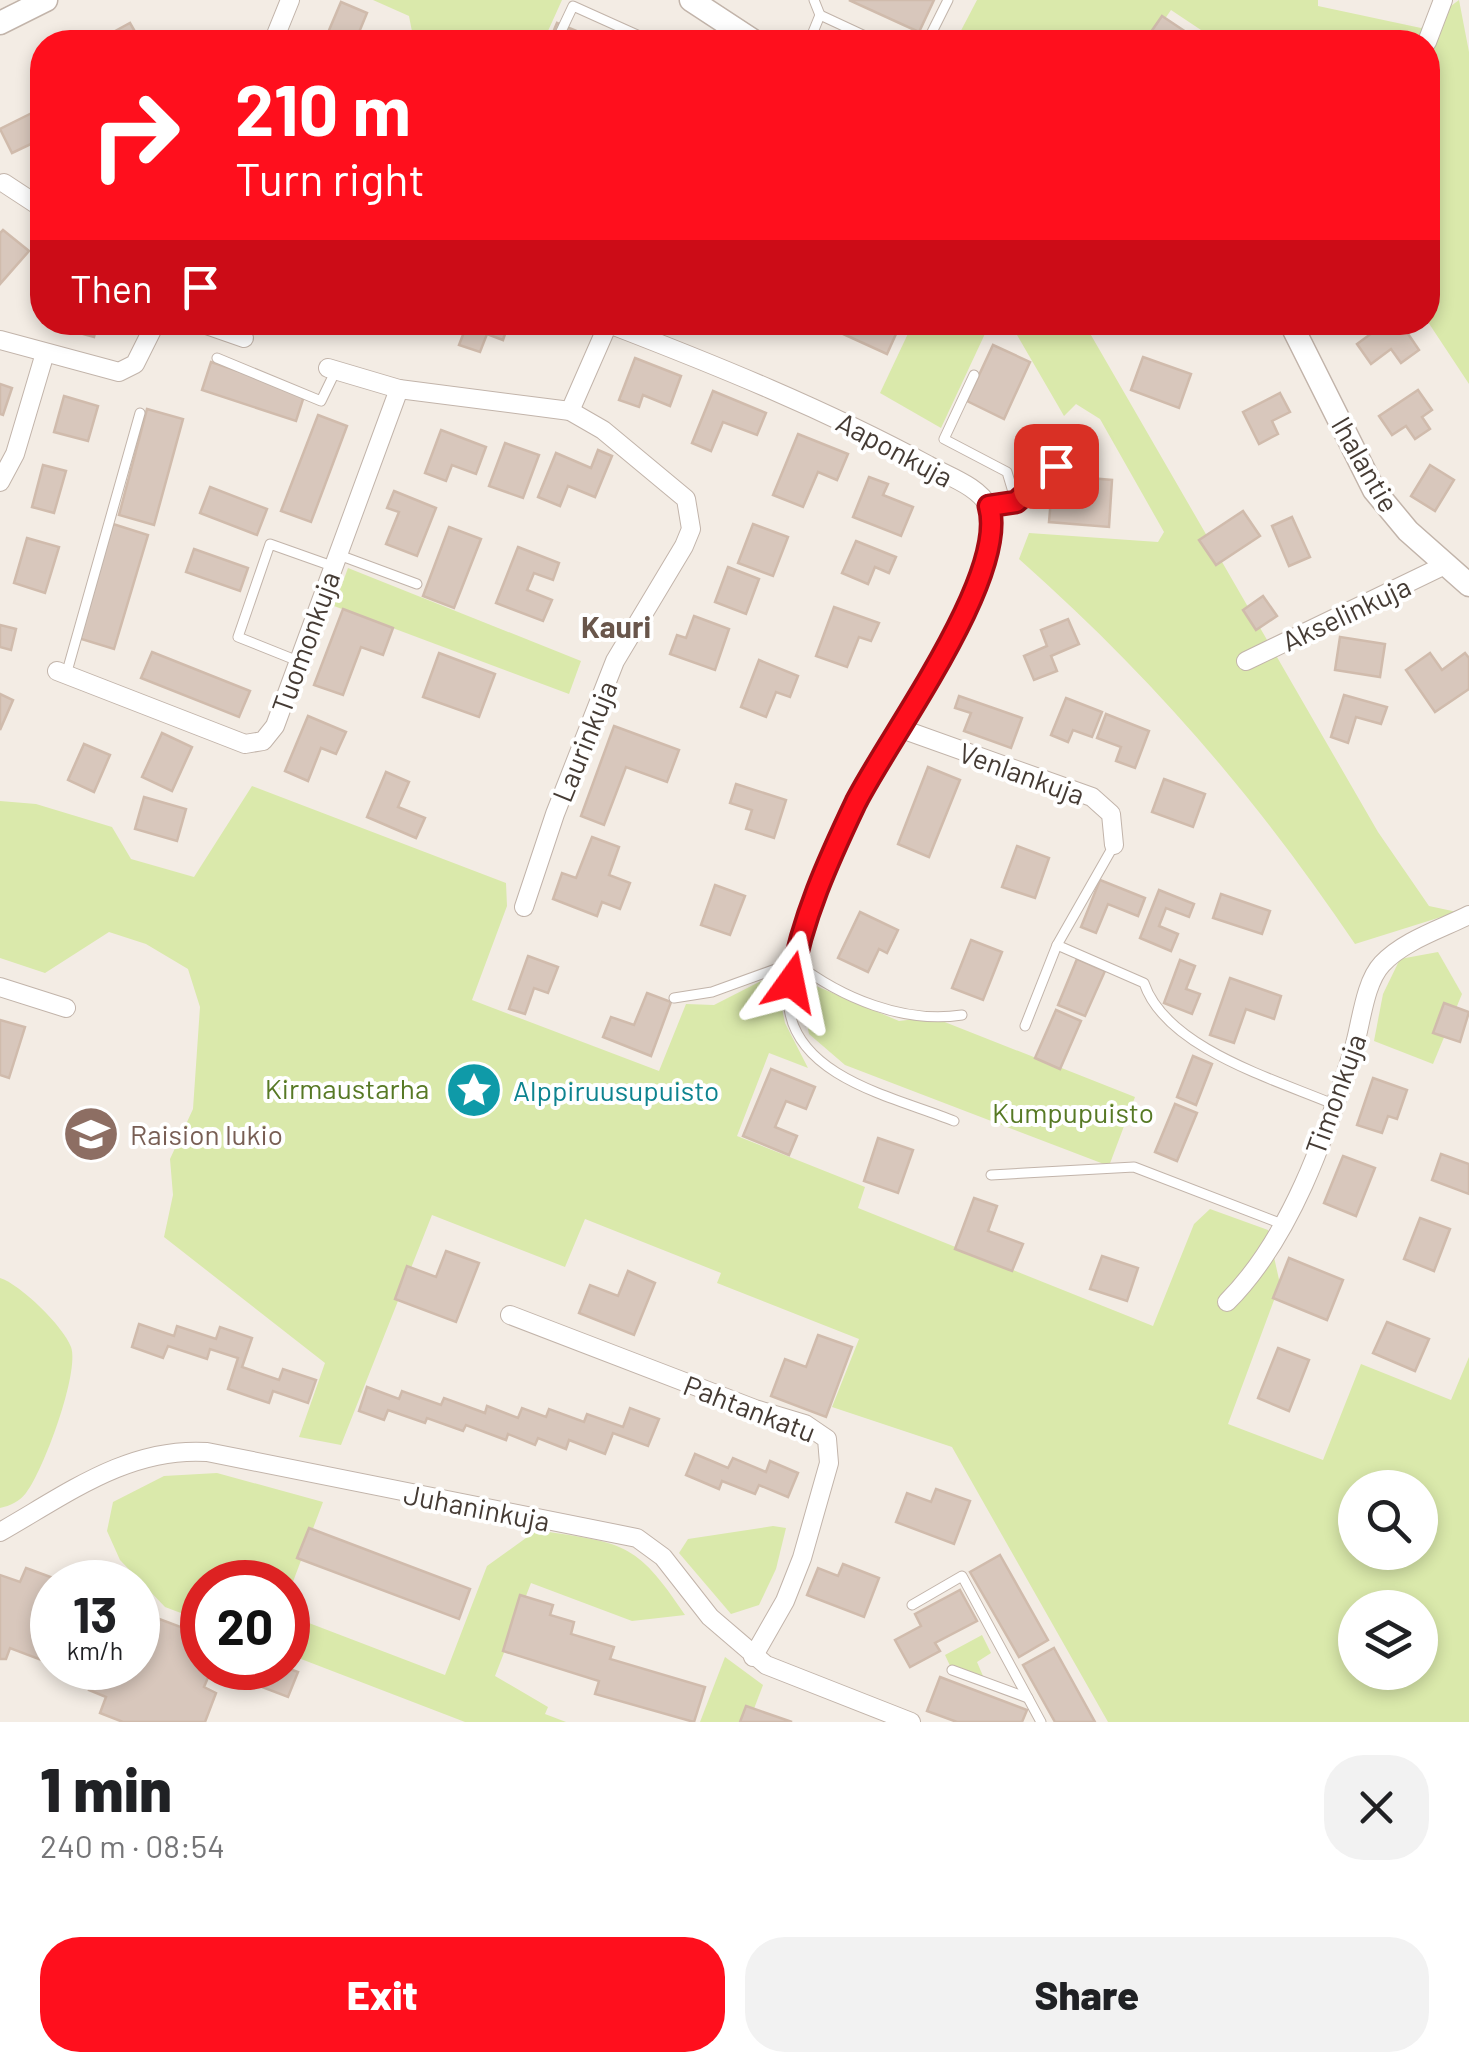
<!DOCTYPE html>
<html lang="en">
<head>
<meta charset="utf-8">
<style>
  body { margin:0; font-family:Barlow,sans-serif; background:#f2f2f2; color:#202124; height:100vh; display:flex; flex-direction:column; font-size:38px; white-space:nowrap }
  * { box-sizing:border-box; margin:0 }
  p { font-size:32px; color:#757577 }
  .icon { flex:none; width:55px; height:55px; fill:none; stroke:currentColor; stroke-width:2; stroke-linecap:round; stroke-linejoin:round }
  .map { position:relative; height:1722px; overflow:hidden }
  .panel { display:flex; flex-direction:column; background:#fff; flex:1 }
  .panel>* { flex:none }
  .banner { position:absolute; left:30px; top:30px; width:1410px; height:305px; border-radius:40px; box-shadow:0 5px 15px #0003; background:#ff0f1d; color:#fff; overflow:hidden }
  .controls { position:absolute; left:1338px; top:1470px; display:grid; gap:20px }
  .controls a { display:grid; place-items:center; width:100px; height:100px; border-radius:50%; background:#fff; box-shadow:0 5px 15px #0003; font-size:50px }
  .speed { position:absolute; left:30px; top:1560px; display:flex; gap:20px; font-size:50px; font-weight:700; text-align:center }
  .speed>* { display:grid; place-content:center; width:130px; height:130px; border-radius:50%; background:#fff; box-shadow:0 5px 15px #0003; line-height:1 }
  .speed small { font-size:25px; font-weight:400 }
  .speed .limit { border:15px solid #d22; background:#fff; color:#111 }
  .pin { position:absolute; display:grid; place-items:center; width:85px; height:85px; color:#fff; margin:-42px; border-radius:20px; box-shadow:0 5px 15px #0006 }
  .me { position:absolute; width:110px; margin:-55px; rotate:12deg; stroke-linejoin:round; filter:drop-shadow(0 0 8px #0008) }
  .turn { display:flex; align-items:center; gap:35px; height:210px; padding:0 40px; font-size:45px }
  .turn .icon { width:130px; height:130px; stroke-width:2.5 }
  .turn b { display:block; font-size:70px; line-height:85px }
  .then { display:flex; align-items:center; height:95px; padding:0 40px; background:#0003; gap:20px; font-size:38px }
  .round { display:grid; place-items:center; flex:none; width:105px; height:105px; border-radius:40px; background:#f2f2f2 }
  .headline { display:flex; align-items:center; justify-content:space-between; height:170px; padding:0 40px }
  h1 { font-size:60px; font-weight:800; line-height:75px }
  .primary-button { display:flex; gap:20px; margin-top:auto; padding:20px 40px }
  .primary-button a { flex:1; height:115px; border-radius:40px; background:#ff0f1d; color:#fff; font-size:40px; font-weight:800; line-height:115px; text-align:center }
  .primary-button a+a { background:#f2f2f2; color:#202124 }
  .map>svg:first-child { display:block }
  .green { fill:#dae9ab; fill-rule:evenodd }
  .building { fill:#d8c7bc; stroke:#d0bbac; stroke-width:2.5 }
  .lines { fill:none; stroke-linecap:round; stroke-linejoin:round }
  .service-casing { stroke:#c2b4aa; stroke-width:11 }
  .minor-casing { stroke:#c2b4aa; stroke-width:20 }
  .tertiary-casing { stroke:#c2b4aa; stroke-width:25 }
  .service { stroke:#fff; stroke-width:9 }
  .minor { stroke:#fff; stroke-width:18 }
  .tertiary { stroke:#fff; stroke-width:22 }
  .route-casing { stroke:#a60a13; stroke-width:25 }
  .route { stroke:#ff0f1d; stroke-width:18 }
  .labels { text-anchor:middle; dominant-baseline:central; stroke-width:8; stroke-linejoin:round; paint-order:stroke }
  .street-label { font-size:28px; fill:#453b34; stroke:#fff }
  .park-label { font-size:28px; fill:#577925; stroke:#fff }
  .culture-label { font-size:28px; fill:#0d838f; stroke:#fff; text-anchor:start }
  .education-label { font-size:28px; fill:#785e54; stroke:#fff; text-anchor:start }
  .neighbourhood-label { font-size:30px; font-weight:bold; fill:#69564b; stroke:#fff }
</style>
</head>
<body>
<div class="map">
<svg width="1469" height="1722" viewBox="0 0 1469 1722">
  <rect width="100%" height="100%" fill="#f3ece4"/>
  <!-- green -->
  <g class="green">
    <path d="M373,0h189l-19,42h-129l-5,-26z"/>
    <path d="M977,0h341v6l103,22 38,-28 10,52v332l-41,-62v-280h-209l-48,-32 -22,32h-194z"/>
    <path d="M913,323h77l-49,105 -61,-35z"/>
    <path d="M1010,323h74l294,509 51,74 28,6 -102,32c-100,-148 -203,-267 -336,-385l10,-26 129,9 6,-10 -64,-113 -24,-15 -12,12z"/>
    <path d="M348,568l233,93 -12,33 -235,-88z"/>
    <path d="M252,786l254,97 1,23 -35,94 187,71 27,-67 28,1 61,-31 10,49 23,45 -39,-15 -32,83 128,51 -7,21 295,118 41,-102 16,-15 58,21 12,54 -52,140 95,36 38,-96 90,36 18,-43v365h-361l-156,-275 -120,-40 27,-68 -142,-56 4,-10 -136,-54 -20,48 -133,-52 -91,230 -42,-8 26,-74 -161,-126 9,-42 -3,-36 23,-50 7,-102 -12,-38 -42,-25 -37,-12 -64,41 -45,-15v-157l36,3 76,23 19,32 63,18zM1355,1488h65v64h-65zM1355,1608h65v64h-65z"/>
    <path d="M1438,952l24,42 -29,70 -59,-23 9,-47 17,-35z"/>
    <path d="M809,983l90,38 33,-4 203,80 -26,69 -264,-101 -36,-31 -8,-41z"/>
    <path d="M0,1278c20,6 64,49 71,69 9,25 -28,125 -45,146 -6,8 -16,13 -26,15z"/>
    <path d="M217,1473l106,29 -35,93v-13h-86v39l-37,-14 -45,-47 -13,-29 6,-29 51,-26z"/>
    <path d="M773,1526l13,2 -10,41 -17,36 -28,9 -52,-61 9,-14z"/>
    <path d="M537,1530c85,14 98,9 148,85l-53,6 -101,-38 -36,93 53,31 -3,7 21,8h-101l-177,-68v-39l157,60 42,-109z"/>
    <path d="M982,1635l9,18 -14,9 9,21 -34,-13 -7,-15z"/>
    <path d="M725,1657l38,28 -14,37h-49z"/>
  </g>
  <!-- building -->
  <g class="building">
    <path d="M849,0h85l-15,32z"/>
    <path d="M341,2l26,11 -12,29h-31z"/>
    <path d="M1162,16l39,26h-57z"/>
    <path d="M130,23l11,19h-46z"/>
    <path d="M557,23l34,14 -2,5h-40z"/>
    <path d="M42,108v37l-4,3 -3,-6 -23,11 -12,-24z"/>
    <path d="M3,230l26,21 -29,33v-51z"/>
    <path d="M59,322h39l-4,15 -36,-10z"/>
    <path d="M468,322h41l-6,18 -16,-6 -7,18 -21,-7z"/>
    <path d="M817,322h78l5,3 -13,29z"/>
    <path d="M1387,322h13l19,28 -18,13 -10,-14 -20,15 -14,-20z"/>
    <path d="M993,345l37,17 -26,57 -37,-18z"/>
    <path d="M1143,357l48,17 -12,34 -48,-18z"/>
    <path d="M635,358l46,18 -11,30 -27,-11 -4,12 -20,-7z"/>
    <path d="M211,362l94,31 -9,28 -94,-31z"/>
    <path d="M0,384l12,4 -9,27 -3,-1z"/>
    <path d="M1418,390l14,20 -10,7 8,12 -15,10 -9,-13 -14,9 -13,-19z"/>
    <path d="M713,391l53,22 -9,22 -34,-13 -12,29 -19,-8z"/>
    <path d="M1280,393l10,19 -18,9 6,13 -19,10 -16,-32z"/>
    <path d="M64,396l34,10 -10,35 -34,-9z"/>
    <path d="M147,409l36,10 -29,106 -35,-10z"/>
    <path d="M318,415l29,11 -36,96 -30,-11z"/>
    <path d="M441,430l45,17 -10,27 -24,-9 -6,16 -21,-8z"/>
    <path d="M798,434l50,20 -11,26 -19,-8 -15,35 -30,-12z"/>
    <path d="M505,443l34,12 -16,43 -34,-12z"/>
    <path d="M598,450l14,6 -17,41 -27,-11 -8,20 -22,-9 18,-44 35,15z"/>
    <path d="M43,465l23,6 -12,42 -22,-6z"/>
    <path d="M1430,465l24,15 -19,31 -24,-15z"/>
    <path d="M1053,475l59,5 -3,47 -60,-5z"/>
    <path d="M869,477l19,7 -5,11 30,12 -12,29 -48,-19z"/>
    <path d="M210,487l57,22 -10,26 -57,-22z"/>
    <path d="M394,491l42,17 -19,48 -31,-12 13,-32 -12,-4z"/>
    <path d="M1243,511l17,25 -44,29 -17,-25z"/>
    <path d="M1292,517l18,40 -21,9 -17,-40z"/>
    <path d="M113,524l35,11 -34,114 -36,-11z"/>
    <path d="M753,524l35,13 -15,39 -35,-13z"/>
    <path d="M449,527l32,12 -27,69 -31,-12z"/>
    <path d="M27,538l32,9 -14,46 -31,-10z"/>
    <path d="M856,541l40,16 -7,16 -14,-6 -7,17 -26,-11z"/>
    <path d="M518,547l41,16 -6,17 -19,-7 -7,17 25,10 -9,21 -47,-18z"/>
    <path d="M194,549l54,19 -8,23 -54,-19z"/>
    <path d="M728,567l31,12 -13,35 -31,-12z"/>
    <path d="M1263,596l14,20 -21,14 -13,-20z"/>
    <path d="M834,607l45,16 -8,18 -12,-4 -12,30 -31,-11z"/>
    <path d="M343,609l50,19 -10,27 -22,-8 -18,48 -29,-10z"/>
    <path d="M694,616l35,13 -14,41 -45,-16 7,-19 9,3z"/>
    <path d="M1068,619l11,25 -28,12 6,15 -23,9 -10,-24 23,-10 -6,-16z"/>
    <path d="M0,625l16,4 -5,21 -11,-3z"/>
    <path d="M1340,637l45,7 -5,33 -45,-7z"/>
    <path d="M152,652l98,39 -11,26 -98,-39z"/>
    <path d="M439,653l56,21 -16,43 -56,-20z"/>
    <path d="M1430,653l12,17 23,-17 4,5v31l-34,23 -29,-42z"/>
    <path d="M759,660l39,16 -8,21 -14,-5 -10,25 -25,-10z"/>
    <path d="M0,694l13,6 -13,30z"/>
    <path d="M1344,695l43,12 -6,17 -25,-7 -8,26 -17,-6z"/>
    <path d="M959,696l63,22 -11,30 -47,-17 7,-18 -16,-5z"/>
    <path d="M1066,698l36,14 -10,25 -19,-7 -5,12 -17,-7z"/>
    <path d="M1106,714l43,17 -14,37 -19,-7 5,-14 -24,-9z"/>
    <path d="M308,716l38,16 -10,22 -15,-6 -13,33 -23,-10z"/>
    <path d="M614,726l65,24 -12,32 -41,-15 -22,58 -23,-9z"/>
    <path d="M162,733l30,14 -20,44 -30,-14z"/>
    <path d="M84,744l26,11 -16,37 -26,-12z"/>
    <path d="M928,767l32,13 -31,77 -31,-13z"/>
    <path d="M386,772l23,10 -11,25 27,11 -9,20 -49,-21z"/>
    <path d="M1164,779l41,15 -12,33 -41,-15z"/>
    <path d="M736,784l50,16 -12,38 -28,-9 6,-19 -22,-7z"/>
    <path d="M144,797l42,12 -9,32 -42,-12z"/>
    <path d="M592,837l27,10 -10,28 21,8 -10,26 -18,-7 -5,14 -44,-17 9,-26 14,5z"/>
    <path d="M1017,846l32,12 -14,40 -33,-11z"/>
    <path d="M1100,880l45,18 -7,18 -30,-12 -12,29 -15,-6z"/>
    <path d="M715,885l30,11 -15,39 -29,-10z"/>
    <path d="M1159,890l35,14 -5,13 -23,-9 -7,18 19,8 -7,17 -31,-13z"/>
    <path d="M1221,894l49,17 -8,23 -49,-16z"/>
    <path d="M860,912l38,18 -11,23 -8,-4 -11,23 -30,-14z"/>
    <path d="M971,940l31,12 -19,48 -31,-12z"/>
    <path d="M528,956l30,11 -10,26 -14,-5 -9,26 -16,-5z"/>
    <path d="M1077,959l28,12 -20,45 -27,-11z"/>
    <path d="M1180,960l15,6 -9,23 14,5 -8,20 -28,-11z"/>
    <path d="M1230,978l51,18 -7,23 -28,-10 -12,34 -24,-8z"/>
    <path d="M647,993l24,9 -20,54 -48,-19 8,-20 23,8z"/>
    <path d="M1444,1003l25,9 -9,30 -27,-9z"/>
    <path d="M1056,1010l25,11 -21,48 -25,-11z"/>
    <path d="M0,1020l25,7 -16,51 -9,-3z"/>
    <path d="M1193,1056l19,8 -16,41 -19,-8z"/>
    <path d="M771,1069l44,18 -9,22 -20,-8 -11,26 22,9 -8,19 -46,-19z"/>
    <path d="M1373,1078l34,12 -10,29 -9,-3 -6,17 -25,-8z"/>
    <path d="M1175,1104l22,9 -20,48 -22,-9z"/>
    <path d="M878,1138l35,12 -15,43 -34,-12z"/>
    <path d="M1441,1154l28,10v30l-37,-14z"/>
    <path d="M1343,1156l32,12 -19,48 -32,-13z"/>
    <path d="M974,1198l23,8 -9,25 35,13 -11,27 -57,-22z"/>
    <path d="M1420,1218l30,11 -16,42 -30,-12z"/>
    <path d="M446,1251l33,12 -23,59 -61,-23 12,-33 29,11z"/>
    <path d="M1102,1256l36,12 -11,33 -37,-12z"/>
    <path d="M1289,1258l54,22 -16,40 -54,-22z"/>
    <path d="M628,1271l27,12 -21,52 -55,-22 11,-28 28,11z"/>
    <path d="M1387,1322l42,17 -14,32 -42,-18z"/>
    <path d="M139,1324l35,12 3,-10 39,13 4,-12 32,11 -10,29 37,13 4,-11 33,11 -8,23 -35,-12 -4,12 -41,-14 10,-31 -28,-9 -3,10 -39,-13 -5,12 -31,-11z"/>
    <path d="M818,1335l34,12 -26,70 -55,-21 14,-37 21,8z"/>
    <path d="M1278,1348l31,12 -20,51 -31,-13z"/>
    <path d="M367,1387l32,12 3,-8 39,14 3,-7 41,15 2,-7 31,12 4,-10 24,9 3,-8 35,13 3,-8 36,13 7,-19 29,11 -11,27 -35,-13 -8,21 -36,-14 -3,9 -28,-11 -3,7 -27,-11 -2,6 -40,-15 -3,6 -36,-13 -2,5 -37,-13 -4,10 -25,-9z"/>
    <path d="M695,1454l33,14 5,-10 33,14 4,-11 28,12 -10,24 -29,-12 -4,9 -33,-13 -3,8 -33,-14z"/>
    <path d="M936,1489l34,12 -16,43 -58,-22 11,-29 24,9z"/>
    <path d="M309,1528l161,61 -11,30 -162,-61z"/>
    <path d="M1000,1555l48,85 -29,17 -49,-85z"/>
    <path d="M843,1564l36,14 -15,39 -57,-22 11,-27 20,8z"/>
    <path d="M26,1568l38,14h-12v82l-42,-16 -4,11h-6v-84l20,7z"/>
    <path d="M960,1590l17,31 -42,22 5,8 -30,16 -15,-27 26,-14 -6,-12z"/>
    <path d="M520,1595l33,10 -3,10 24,7 -3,12 43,13 -4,12 95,28 -11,35 -99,-28 4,-13 -96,-30z"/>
    <path d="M138,1611l64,24v33h10l-8,19 12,6 -11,29h-82l-23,-9 6,-16 -17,-7 4,-11 11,5 7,-16h27z"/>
    <path d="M1054,1648l41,74h-40l-32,-57z"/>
    <path d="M213,1668h74l11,4 -10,25z"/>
    <path d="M940,1677l87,33 -5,12h-65l-30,-11z"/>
    <path d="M746,1706l46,16h-52z"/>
  </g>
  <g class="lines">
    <!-- service casing -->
    <g class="service-casing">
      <g id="service">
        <path d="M820,15l58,27"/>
        <path d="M556,42l17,-36 80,36"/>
        <path d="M809,42l11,-27 -6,-15"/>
        <path d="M927,42l21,-42"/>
        <path d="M217,358l104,43 15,-31"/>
        <path d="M974,375l-30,64 63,33 9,30 -27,4"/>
        <path d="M1016,502l64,-60"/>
        <path d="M339,555l78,29"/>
        <path d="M298,661l-60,-24 32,-93 62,22"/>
        <path d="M66,675l74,-262"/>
        <path d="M1057,945l87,38c22,65 130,96 189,121"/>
        <path d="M795,962c-3,14 -8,31 -6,46 10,71 109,90 165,113"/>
        <path d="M795,962c46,36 109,62 167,53"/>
        <path d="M674,998l38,-6 83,-30"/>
        <path d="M1025,1026l32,-81 57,-100"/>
        <path d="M991,1175l143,-8 148,57"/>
        <path d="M912,1605l50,-29 79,146"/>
        <path d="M952,1670l76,28"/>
      </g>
    </g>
    <!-- minor casing -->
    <g class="minor-casing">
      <g id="minor">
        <path d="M273,42l17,-42"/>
        <path d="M1427,42l16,-42"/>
        <path d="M4,183l38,25"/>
        <path d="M198,322l46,16"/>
        <path d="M609,324c109,42 215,85 319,141 19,11 51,21 61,42 26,52 -104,240 -131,292 -27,53 -49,105 -63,163"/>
        <path d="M0,340l119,32 16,-8 21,-42"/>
        <path d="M328,368l71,21 171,22 33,19 83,69 5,30 -7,17 -69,115 -60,153 -31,93"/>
        <path d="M570,411l39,-89"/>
        <path d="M0,482l15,-28 30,-101"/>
        <path d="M1246,661l199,-96"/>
        <path d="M57,671l188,73 18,-3 12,-15 124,-337"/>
        <path d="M899,728l193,69 19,17 3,31"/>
        <path d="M0,987l66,21"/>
        <path d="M1227,1302c64,-64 98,-165 126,-251 8,-25 11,-68 29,-87 21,-23 59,-35 87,-49"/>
        <path d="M510,1315l245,94 50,15 22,15 2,24 -27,95 -17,43 -32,56"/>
        <path d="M0,1532c67,-38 128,-85 207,-80l430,86 26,19 47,60 56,48 145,57"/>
      </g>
    </g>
    <!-- tertiary casing -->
    <g class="tertiary-casing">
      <g id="tertiary">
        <path d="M691,0l64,42"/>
        <path d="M0,23l46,-23"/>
        <path d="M1290,322l84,168 34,41 61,54"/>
      </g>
    </g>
    <!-- service -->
    <use href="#service" class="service"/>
    <!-- minor -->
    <use href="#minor" class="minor"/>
    <!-- tertiary -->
    <use href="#tertiary" class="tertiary"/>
  </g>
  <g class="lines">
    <!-- route casing -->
    <g class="route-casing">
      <path id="route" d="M791,982c11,-64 37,-121 65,-180 33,-65 153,-226 133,-296l27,-4 40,-36"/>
    </g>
    <!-- route -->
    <use href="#route" class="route"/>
  </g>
  <!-- icons -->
  <defs>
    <g id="sight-disc" transform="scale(2.875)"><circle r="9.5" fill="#0f9aa8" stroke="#fff"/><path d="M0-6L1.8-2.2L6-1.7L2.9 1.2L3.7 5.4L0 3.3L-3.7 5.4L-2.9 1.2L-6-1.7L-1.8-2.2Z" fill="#fff"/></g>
    <g id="school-disc" transform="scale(2.875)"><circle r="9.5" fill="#8d6e63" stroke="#fff"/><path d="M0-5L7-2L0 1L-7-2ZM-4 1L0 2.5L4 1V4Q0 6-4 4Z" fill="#fff"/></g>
  </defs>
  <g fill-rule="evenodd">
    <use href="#sight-disc" x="474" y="1090"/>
    <use href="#school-disc" x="91" y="1134"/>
  </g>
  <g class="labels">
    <!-- street labels -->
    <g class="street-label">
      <text transform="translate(895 449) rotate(28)">Aaponkuja</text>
      <text transform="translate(1366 464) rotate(60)">Ihalantie</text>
      <text transform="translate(1346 613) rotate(-25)">Akselinkuja</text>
      <text transform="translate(305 642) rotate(-70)">Tuomonkuja</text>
      <text transform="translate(584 741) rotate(-68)">Laurinkuja</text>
      <text transform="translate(1022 773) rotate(20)">Venlankuja</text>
      <text transform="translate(1335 1094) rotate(-70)">Timonkuja</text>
      <text transform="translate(750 1408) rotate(21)">Pahtankatu</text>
      <text transform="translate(477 1507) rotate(11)">Juhaninkuja</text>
    </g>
    <!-- park labels -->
    <g class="park-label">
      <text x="347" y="1088">Kirmaustarha</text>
      <text x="1073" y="1112">Kumpupuisto</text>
    </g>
    <!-- culture labels -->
    <g class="culture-label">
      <text x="513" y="1090">Alppiruusupuisto</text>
    </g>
    <!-- education labels -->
    <g class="education-label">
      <text x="130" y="1134">Raision lukio</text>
    </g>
    <!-- neighbourhood labels -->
    <g class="neighbourhood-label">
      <text x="616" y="626">Kauri</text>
    </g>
  </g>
</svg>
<div class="controls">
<a><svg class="icon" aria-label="search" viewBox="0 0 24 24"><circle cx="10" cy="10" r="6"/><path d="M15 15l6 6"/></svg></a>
<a><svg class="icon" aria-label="layers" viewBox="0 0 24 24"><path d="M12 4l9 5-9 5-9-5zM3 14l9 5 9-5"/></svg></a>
</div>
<div class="speed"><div>13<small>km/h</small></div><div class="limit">20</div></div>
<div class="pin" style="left:1056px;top:466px;background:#d93025"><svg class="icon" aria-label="arrive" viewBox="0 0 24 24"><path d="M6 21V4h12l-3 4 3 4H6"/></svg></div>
<svg class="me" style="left:791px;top:982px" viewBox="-20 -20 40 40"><path d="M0-17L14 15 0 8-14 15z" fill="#ff0f1d" stroke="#fff" stroke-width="4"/></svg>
<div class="banner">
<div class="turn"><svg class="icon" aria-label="right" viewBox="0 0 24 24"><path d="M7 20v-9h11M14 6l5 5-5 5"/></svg><div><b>210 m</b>Turn right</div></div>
<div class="then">Then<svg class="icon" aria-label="arrive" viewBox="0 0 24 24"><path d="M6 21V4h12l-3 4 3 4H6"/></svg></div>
</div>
</div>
<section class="panel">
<div class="headline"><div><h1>1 min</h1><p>240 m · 08:54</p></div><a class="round"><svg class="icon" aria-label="close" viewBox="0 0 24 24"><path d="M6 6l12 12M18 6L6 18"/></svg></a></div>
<div class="primary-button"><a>Exit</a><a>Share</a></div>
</section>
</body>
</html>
